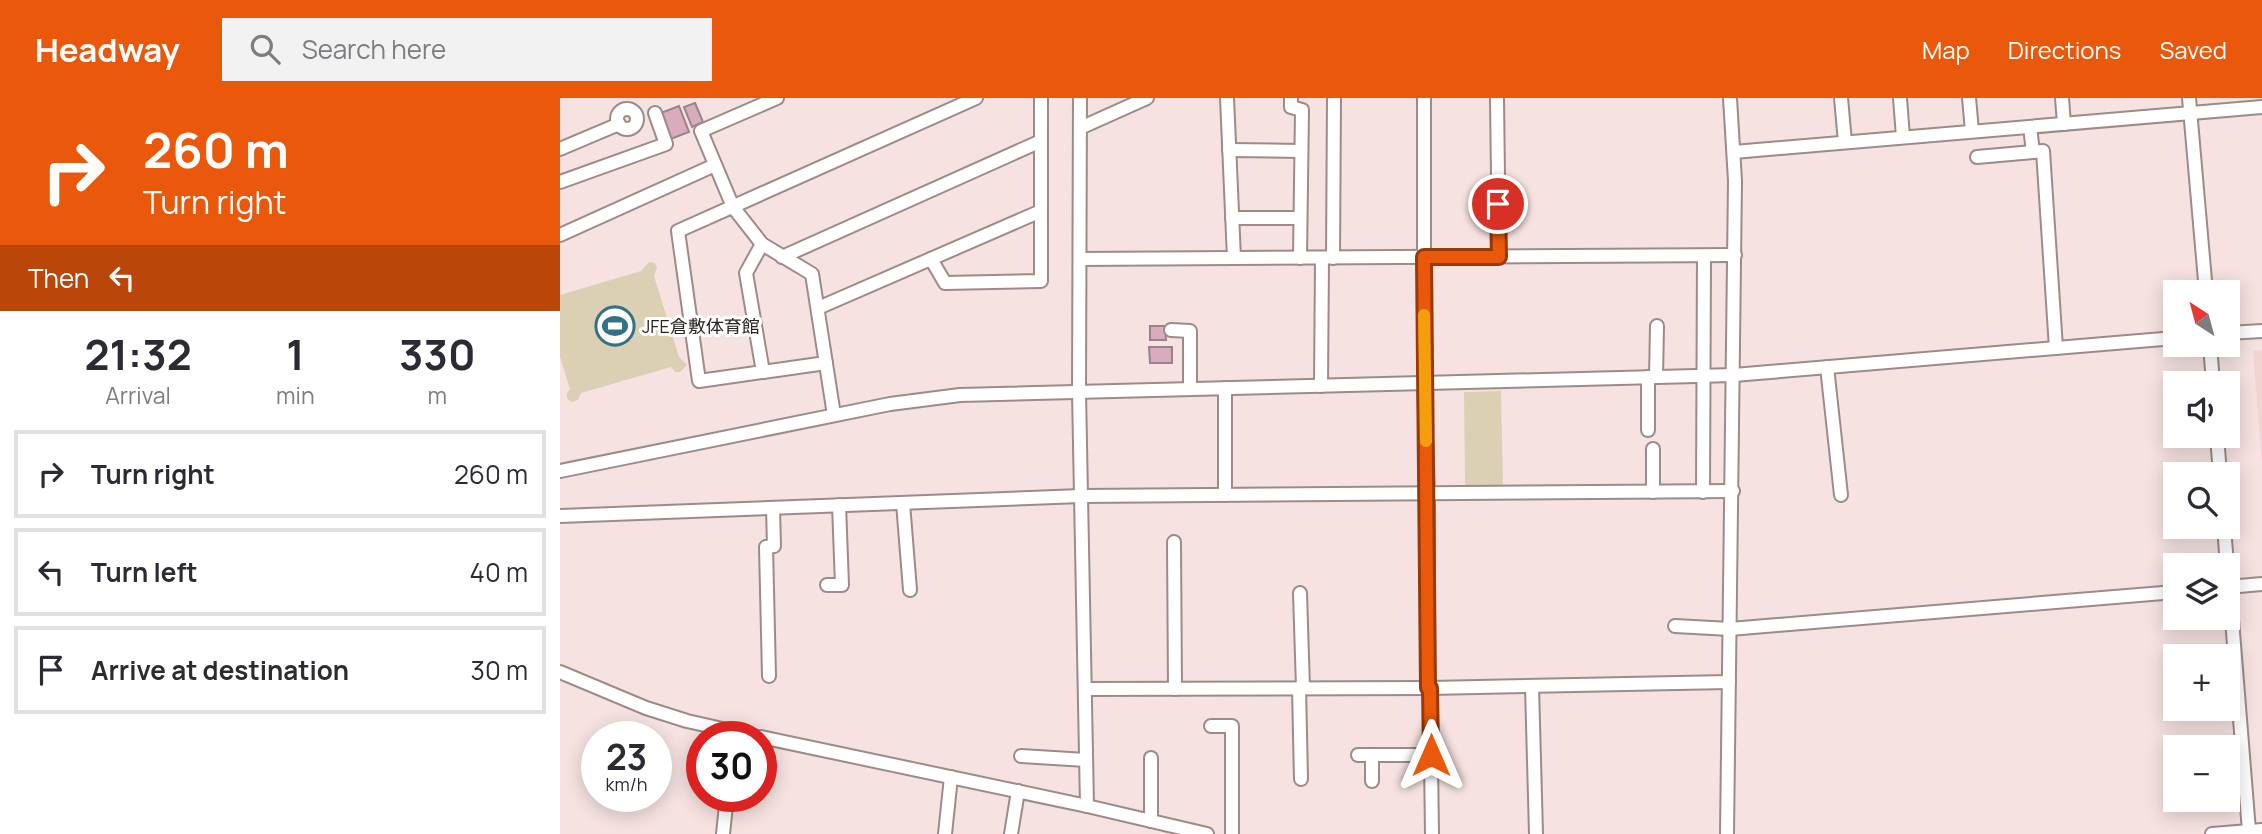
<!DOCTYPE html>
<html lang="en">
<head>
<meta charset="utf-8">
<style>
  body { margin:0; font-family:Manrope,"Noto Sans JP",sans-serif; background:#f2f2f3; color:#2b2b33; height:100vh; display:flex; flex-direction:column; font-size:26px; white-space:nowrap }
  * { box-sizing:border-box; margin:0 }
  p { font-size:23px; color:#7c7c81 }
  .icon { flex:none; width:38px; height:38px; fill:none; stroke:currentColor; stroke-width:2; stroke-linecap:round; stroke-linejoin:round }
  .map { position:relative; flex:1; overflow:hidden }
  .side { display:flex; flex-direction:column; background:#fff; width:560px }
  .side>* { flex:none }
  .top-card { background:#ea580c; color:#fff; overflow:hidden }
  .needle { width:46px; rotate:324deg }
  .buttons { position:absolute; left:1603px; top:182px; display:grid; gap:14px }
  .buttons a { display:grid; place-items:center; width:77px; height:77px; border-radius:0px; background:#fff; box-shadow:0 4px 18px #0003; font-size:35px }
  .speed { position:absolute; left:21px; top:623px; display:flex; gap:14px; font-size:35px; font-weight:700; text-align:center }
  .speed>* { display:grid; place-content:center; width:91px; height:91px; border-radius:50%; background:#fff; box-shadow:0 4px 18px #0003; line-height:1 }
  .speed small { font-size:18px; font-weight:400 }
  .speed .limit { border:10px solid #d22; background:#fff; color:#111 }
  .pin { position:absolute; display:grid; place-items:center; width:60px; height:60px; color:#fff; margin:-30px; border:4px solid #fff; border-radius:50%; box-shadow:0 2px 7px #0007 }
  .me { position:absolute; width:77px; margin:-38px; rotate:0deg; stroke-linejoin:round; filter:drop-shadow(0 0 5px #0008) }
  .turn { display:flex; align-items:center; gap:24px; height:147px; padding:0 28px; font-size:32px }
  .turn .icon { width:91px; height:91px; stroke-width:2.5 }
  .turn b { display:block; font-size:49px; line-height:60px }
  .then { display:flex; align-items:center; height:66px; padding:0 28px; background:#0003; gap:14px; font-size:26px }
  .eta { display:flex; justify-content:space-evenly; align-items:center; height:119px; text-align:center }
  .eta b { font-size:42px; font-weight:700; line-height:49px }
  ul { padding:0; list-style:none }
  li { display:flex; align-items:center; gap:21px; height:88px; margin:0 14px 10px; padding:0 14px; border:4px solid #e1e1e2; border-radius:0px }
  li div { flex:1 }
  li b { display:block; font-size:26px }
  li em { font-style:normal }
  header { display:flex; align-items:center; gap:42px; box-sizing:border-box; height:98px; padding:0 35px; background:#ea580c; color:#fff }
  header strong { font-size:33px }
  nav { display:flex; gap:38px; margin-inline-start:auto; font-size:24px }
  .search { width:490px; height:63px; background:#f2f2f3; display:flex; align-items:center; gap:18px; box-sizing:border-box; padding:0 24px; border-radius:0px; color:#7c7c81; font-size:26px }
  main { display:flex; flex:1; min-height:0 }
  .map>svg:first-child { display:block }
  .built { fill:#f1d5d2 }
  .green { fill:#dbd0b4 }
  .building { fill:#d9abbd; stroke:#95858b; stroke-width:2 }
  .lines { fill:none; stroke-linecap:round; stroke-linejoin:round }
  .minor-casing { stroke:#9c8b89; stroke-width:16 }
  .minor { stroke:#fff; stroke-width:12 }
  .route-casing { stroke:#983908; stroke-width:18 }
  .route { stroke:#ea580c; stroke-width:12 }
  .slow { stroke:#f59e0b; stroke-width:12 }
  .labels { text-anchor:middle; dominant-baseline:central; stroke-width:6; stroke-linejoin:round; paint-order:stroke }
  .poi-label { font-size:18px; fill:#2a2322; stroke:#fff; text-anchor:start }
</style>
</head>
<body>
<header>
<strong>Headway</strong>
<div class="search"><svg class="icon" aria-label="search" viewBox="0 0 24 24"><circle cx="10" cy="10" r="6"/><path d="M15 15l6 6"/></svg>Search here</div>
<nav><a>Map</a><a>Directions</a><a>Saved</a></nav>
</header>
<main>
<section class="side">
<div class="top-card">
<div class="turn"><svg class="icon" aria-label="right" viewBox="0 0 24 24"><path d="M7 20v-9h11M14 6l5 5-5 5"/></svg><div><b>260 m</b>Turn right</div></div>
<div class="then">Then<svg class="icon" aria-label="left" viewBox="0 0 24 24"><path d="M17 20v-9H6M10 6l-5 5 5 5"/></svg></div>
</div>
<div class="eta">
<div><b>21:32</b><p>Arrival</p></div>
<div><b>1</b><p>min</p></div>
<div><b>330</b><p>m</p></div>
</div>
<ul>
<li><svg class="icon" aria-label="right" viewBox="0 0 24 24"><path d="M7 20v-9h11M14 6l5 5-5 5"/></svg><div><b>Turn right</b></div><em>260 m</em></li>
<li><svg class="icon" aria-label="left" viewBox="0 0 24 24"><path d="M17 20v-9H6M10 6l-5 5 5 5"/></svg><div><b>Turn left</b></div><em>40 m</em></li>
<li><svg class="icon" aria-label="arrive" viewBox="0 0 24 24"><path d="M6 21V4h12l-3 4 3 4H6"/></svg><div><b>Arrive at destination</b></div><em>30 m</em></li>
</ul>
</section>
<div class="map">
<svg width="1702" height="736" viewBox="0 0 1702 736">
  <rect width="100%" height="100%" fill="#f6e3e1"/>
  <!-- built -->
  <path class="built" d="M1702,252v116l-9,-115z"/>
  <!-- green -->
  <g class="green">
    <path d="M89,164l6,1 2,4 -3,9 25,81 8,8 -7,7h-5l-4,-5 -90,26 -3,7 -7,2 -4,-4v-5l3,-4 -10,-32v-62l81,-24z"/>
    <path d="M941,293l2,95 -38,1 -1,-95z"/>
  </g>
  <!-- building -->
  <g class="building">
    <path d="M135,5l8,19 -11,5 -8,-20z"/>
    <path d="M119,8l10,26 -21,8 -10,-26z"/>
    <path d="M590,228h15l1,14h-16z"/>
    <path d="M589,249h23v16h-22z"/>
  </g>
  <g class="lines">
    <!-- minor casing -->
    <g class="minor-casing">
      <g id="minor">
        <path d="M520,0l-1,294 8,414"/>
        <path d="M667,0l7,160"/>
        <path d="M731,0v9l11,3 -2,148"/>
        <path d="M864,0v285l4,111v194"/>
        <path d="M937,0l2,159"/>
        <path d="M1281,0l4,44"/>
        <path d="M1340,0l3,39"/>
        <path d="M1409,0l3,33"/>
        <path d="M1502,0l2,26"/>
        <path d="M1629,0l17,194"/>
        <circle cx="67" cy="21" r="10"/>
        <path d="M1470,29l3,25 10,-1 13,197"/>
        <path d="M520,30l67,-30"/>
        <path d="M0,51l59,-25"/>
        <path d="M669,52l72,1"/>
        <path d="M1174,54l528,-45"/>
        <path d="M1417,59l56,-5"/>
        <path d="M0,84l106,-38 -11,-31"/>
        <path d="M672,120h68"/>
        <path d="M0,137l155,-70"/>
        <path d="M202,146l-29,-37 -32,-76 76,-33"/>
        <path d="M222,159l259,-116"/>
        <path d="M773,160l1,-160"/>
        <path d="M371,161l14,24 96,-2v-183"/>
        <path d="M520,161l655,-4"/>
        <path d="M258,210l223,-97"/>
        <path d="M611,232l19,1v58"/>
        <path d="M1668,235l34,-2"/>
        <path d="M1650,247l3,38"/>
        <path d="M266,265l-127,18 -21,-150 298,-133"/>
        <path d="M1267,269l14,128"/>
        <path d="M203,274l-17,-99 16,-29 50,30 22,141"/>
        <path d="M1096,279l1,-51"/>
        <path d="M761,288l1,-128"/>
        <path d="M665,290v107"/>
        <path d="M1088,332v-53"/>
        <path d="M1657,338l3,38"/>
        <path d="M0,373l330,-67 70,-9 774,-20 441,-37"/>
        <path d="M1093,394v-43"/>
        <path d="M1143,394l1,-236"/>
        <path d="M343,405l7,87"/>
        <path d="M0,418l521,-20 652,-5"/>
        <path d="M1664,429l3,38"/>
        <path d="M614,444l1,147"/>
        <path d="M1668,472l21,261"/>
        <path d="M267,487h15l-3,-80"/>
        <path d="M1668,489l34,-3"/>
        <path d="M740,495l3,95"/>
        <path d="M1115,528l55,3 445,-37"/>
        <path d="M0,574l86,36 41,13 71,16"/>
        <path d="M209,578l-3,-129 8,-1 -1,-38"/>
        <path d="M972,588l4,148"/>
        <path d="M739,590l2,91"/>
        <path d="M870,590l2,146"/>
        <path d="M525,591l345,-1 299,-6"/>
        <path d="M651,628h21v108"/>
        <path d="M201,639l326,69 120,28"/>
        <path d="M798,657h73"/>
        <path d="M461,658l65,4"/>
        <path d="M812,683v-26"/>
        <path d="M591,723v-63"/>
        <path d="M163,736l4,-38"/>
        <path d="M385,736l6,-57"/>
        <path d="M451,736l7,-43"/>
        <path d="M1167,736l8,-653 -5,-83"/>
        <path d="M1652,736l50,-4"/>
      </g>
    </g>
    <!-- minor -->
    <use href="#minor" class="minor"/>
  </g>
  <g class="lines">
    <!-- route casing -->
    <g class="route-casing">
      <path id="route" d="M871,657l-1,-67h-2l-4,-431h75l-1,-53"/>
    </g>
    <!-- route -->
    <use href="#route" class="route"/>
    <!-- slow -->
    <path class="slow" d="M864,217l2,126"/>
  </g>
  <!-- icons -->
  <defs>
    <g id="stadium-ring" transform="scale(2.0125)"><circle r="9.5" fill="#fff" stroke="#347187" stroke-width="1.5"/><path d="M0-5a6.5 5 0 1 0 0 10a6.5 5 0 1 0 0-10ZM-3.5-1.8h7v3.6h-7Z" fill="#347187"/></g>
  </defs>
  <g fill-rule="evenodd">
    <use href="#stadium-ring" x="55" y="228"/>
  </g>
  <g class="labels">
    <!-- poi labels -->
    <g class="poi-label">
      <text x="82" y="228">JFE倉敷体育館</text>
    </g>
  </g>
</svg>
<div class="buttons">
<a><svg class="needle" viewBox="-14 -14 28 28"><path d="M0-13l5 13h-10z" fill="#e53935"/><path d="M0 13l5-13h-10z" fill="#7c7c81"/></svg></a>
<a><svg class="icon" aria-label="sound" viewBox="0 0 24 24"><path d="M4 9h4l5-4v14l-5-4H4zM17 9q2 3 0 6"/></svg></a>
<a><svg class="icon" aria-label="search" viewBox="0 0 24 24"><circle cx="10" cy="10" r="6"/><path d="M15 15l6 6"/></svg></a>
<a><svg class="icon" aria-label="layers" viewBox="0 0 24 24"><path d="M12 4l9 5-9 5-9-5zM3 14l9 5 9-5"/></svg></a>
<a>+</a>
<a>−</a>
</div>
<div class="speed"><div>23<small>km/h</small></div><div class="limit">30</div></div>
<div class="pin" style="left:938px;top:106px;background:#d93025"><svg class="icon" aria-label="arrive" viewBox="0 0 24 24"><path d="M6 21V4h12l-3 4 3 4H6"/></svg></div>
<svg class="me" style="left:871px;top:657px" viewBox="-20 -20 40 40"><path d="M0-17L14 15 0 8-14 15z" fill="#ea580c" stroke="#fff" stroke-width="4"/></svg>
</div>
</main>
</body>
</html>
